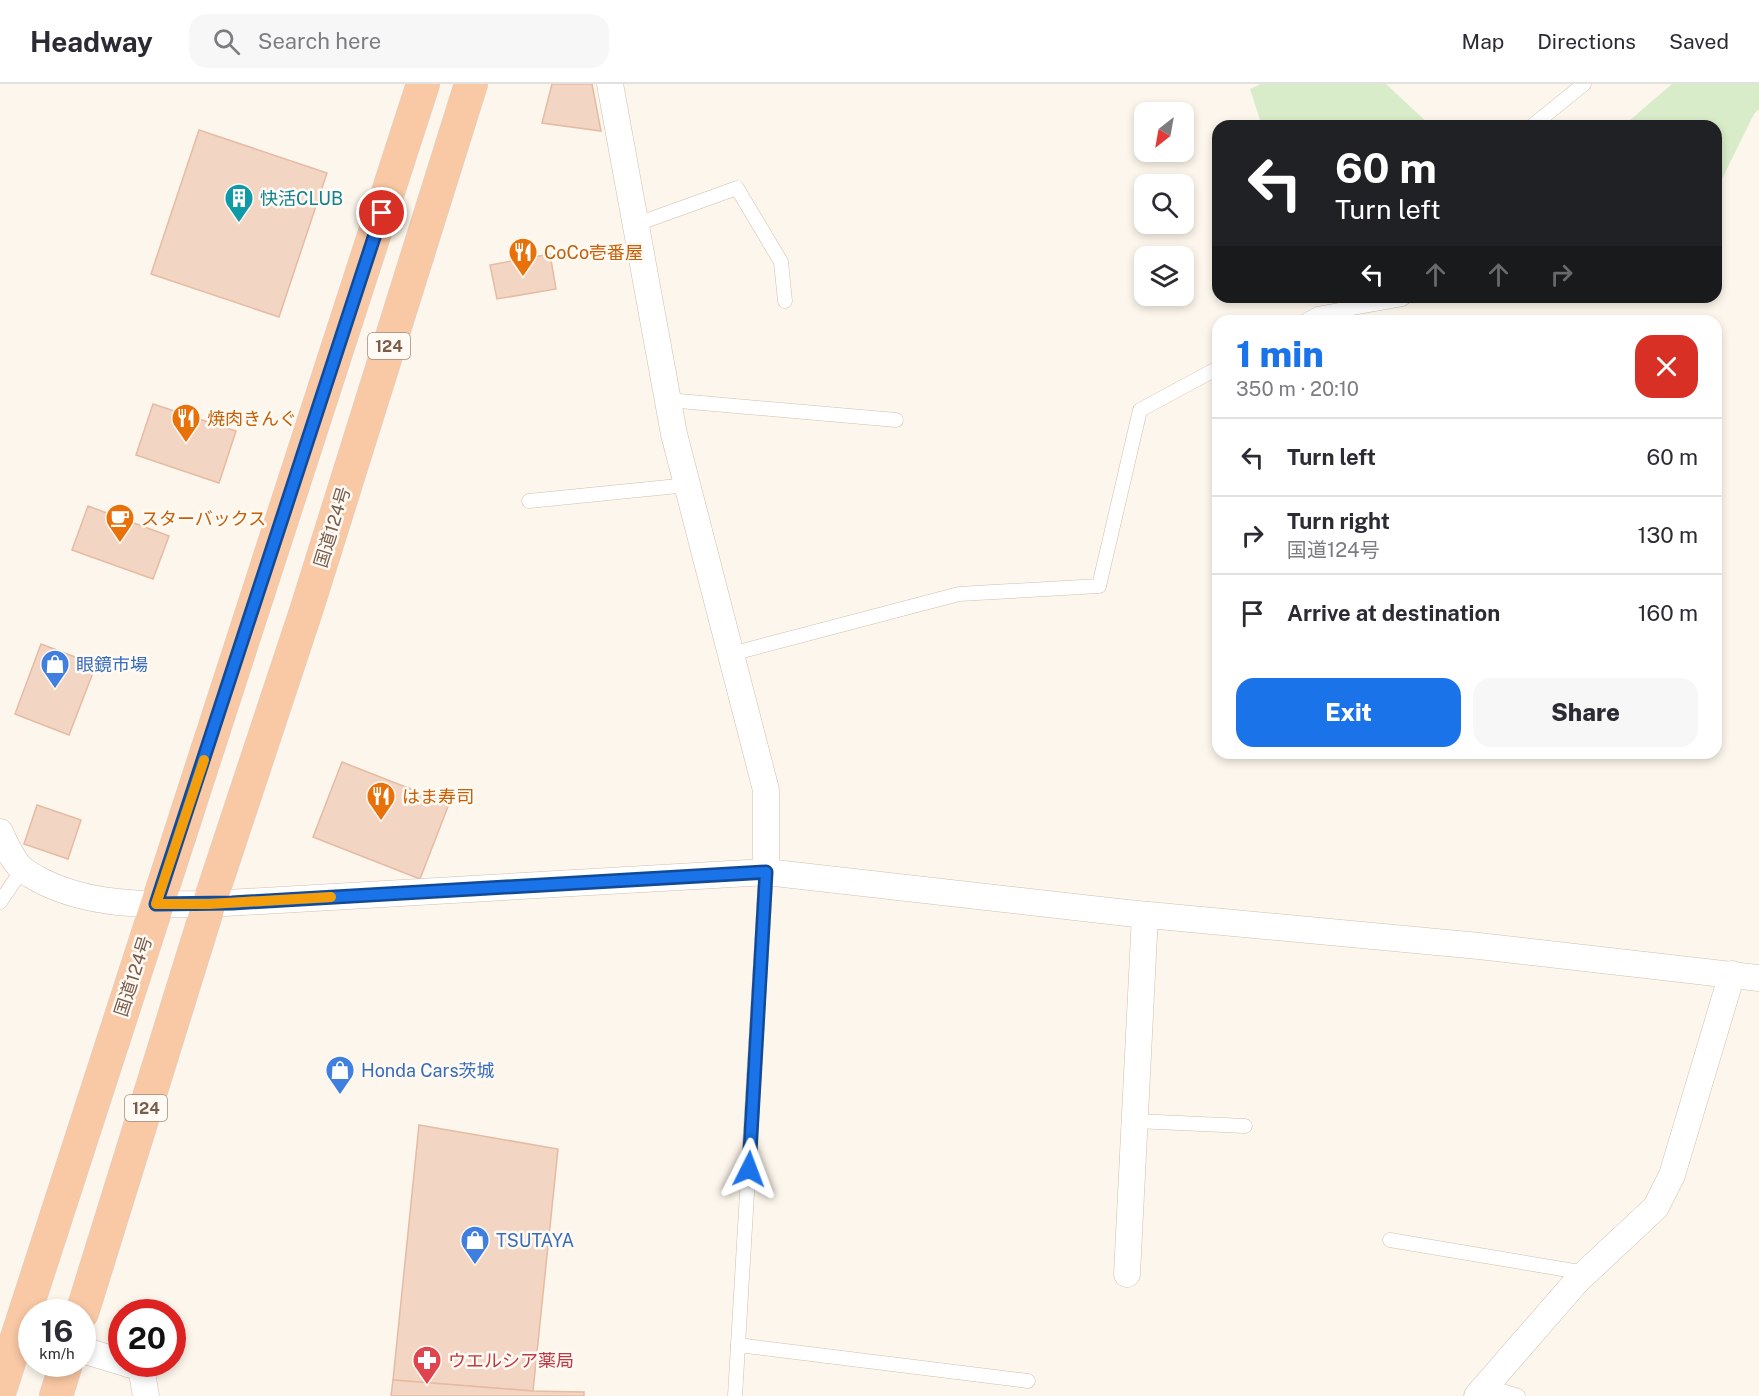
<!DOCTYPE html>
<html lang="en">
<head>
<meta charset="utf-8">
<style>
  body { margin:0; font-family:"Public Sans","Noto Sans JP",sans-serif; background:#f7f7f7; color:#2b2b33; height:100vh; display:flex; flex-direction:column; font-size:22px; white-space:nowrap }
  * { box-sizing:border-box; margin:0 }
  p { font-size:20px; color:#7c7c81 }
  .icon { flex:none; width:33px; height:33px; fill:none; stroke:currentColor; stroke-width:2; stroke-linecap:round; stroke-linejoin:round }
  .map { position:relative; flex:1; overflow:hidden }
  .details { position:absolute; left:1212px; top:231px; width:510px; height:444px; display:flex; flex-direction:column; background:#fff; border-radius:18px; box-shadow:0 3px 9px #0003 }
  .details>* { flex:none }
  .banner { position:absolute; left:1212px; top:36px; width:510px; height:183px; border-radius:18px; box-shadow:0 3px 9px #0003; background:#202124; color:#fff; overflow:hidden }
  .needle { width:39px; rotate:211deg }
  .buttons { position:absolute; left:1134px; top:18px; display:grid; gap:12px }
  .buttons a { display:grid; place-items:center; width:60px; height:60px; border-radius:12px; background:#fff; box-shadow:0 3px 9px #0003; font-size:30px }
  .speed { position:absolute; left:18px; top:1215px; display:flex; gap:12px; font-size:30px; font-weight:700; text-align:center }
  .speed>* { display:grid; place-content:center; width:78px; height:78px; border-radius:50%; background:#fff; box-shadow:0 3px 9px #0003; line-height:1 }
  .speed small { font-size:15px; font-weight:400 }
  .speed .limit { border:9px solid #d22; background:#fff; color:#111 }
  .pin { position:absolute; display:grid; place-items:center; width:51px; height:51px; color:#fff; margin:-26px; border:3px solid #fff; border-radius:50%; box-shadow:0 2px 6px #0007 }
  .me { position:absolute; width:66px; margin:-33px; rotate:3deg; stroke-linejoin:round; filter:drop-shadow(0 0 4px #0008) }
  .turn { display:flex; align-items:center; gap:21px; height:126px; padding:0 24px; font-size:27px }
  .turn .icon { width:78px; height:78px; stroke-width:2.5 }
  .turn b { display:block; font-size:42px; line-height:51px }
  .lanes { display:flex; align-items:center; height:57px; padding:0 24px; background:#0003; justify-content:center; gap:30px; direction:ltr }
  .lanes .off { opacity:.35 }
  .round { display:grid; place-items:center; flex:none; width:63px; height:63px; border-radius:18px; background:#f7f7f7 }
  .overview { display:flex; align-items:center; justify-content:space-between; height:102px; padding:0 24px }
  h1 { font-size:36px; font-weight:800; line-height:45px; color:#1a73e8 }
  .cta { display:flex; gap:12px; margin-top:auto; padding:12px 24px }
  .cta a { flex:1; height:69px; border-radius:18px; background:#1a73e8; color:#fff; font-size:24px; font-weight:800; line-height:69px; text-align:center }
  .cta a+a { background:#f7f7f7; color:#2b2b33 }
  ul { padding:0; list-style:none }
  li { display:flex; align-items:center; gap:18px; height:78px; padding:0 24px; border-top:2px solid #e1e1e2 }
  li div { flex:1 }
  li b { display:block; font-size:22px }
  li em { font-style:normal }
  header { display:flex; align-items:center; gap:36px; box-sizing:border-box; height:84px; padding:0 30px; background:#fff; border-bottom:2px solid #e1e1e2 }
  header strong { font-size:28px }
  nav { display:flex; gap:33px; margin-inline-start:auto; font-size:21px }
  .search { width:420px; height:54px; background:#f7f7f7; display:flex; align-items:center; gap:15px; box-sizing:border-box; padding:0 21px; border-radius:18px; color:#7c7c81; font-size:22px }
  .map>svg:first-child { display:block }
  .green { fill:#d8ecc9 }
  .building { fill:#f3d5c3; stroke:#e6bba3; stroke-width:1.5 }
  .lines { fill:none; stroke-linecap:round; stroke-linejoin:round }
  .service-casing { stroke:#d1beb0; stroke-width:15 }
  .minor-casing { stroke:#d1beb0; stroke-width:27 }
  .trunk-casing { stroke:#dad1cd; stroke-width:34 }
  .service { stroke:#fff; stroke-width:14 }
  .minor { stroke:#fff; stroke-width:26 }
  .trunk { stroke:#f9c8a4; stroke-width:33 }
  .route-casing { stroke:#114b97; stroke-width:15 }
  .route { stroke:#1a73e8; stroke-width:10 }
  .slow { stroke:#f59e0b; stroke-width:10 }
  .labels { text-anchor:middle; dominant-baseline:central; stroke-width:5; stroke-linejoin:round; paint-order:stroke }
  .shield { fill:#fffaf3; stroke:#a28b7f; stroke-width:1.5 }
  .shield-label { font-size:16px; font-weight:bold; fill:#7a5c4d }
  .culture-label { font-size:18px; fill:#0d838f; stroke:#fffaf3; text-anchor:start }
  .food-label { font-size:18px; fill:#c56008; stroke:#fffaf3; text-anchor:start }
  .street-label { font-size:18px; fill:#7a5c4d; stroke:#fffaf3 }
  .shop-label { font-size:18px; fill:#366cbe; stroke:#fffaf3; text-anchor:start }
  .health-label { font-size:18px; fill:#be3a42; stroke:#fffaf3; text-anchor:start }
</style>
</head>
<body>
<header>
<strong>Headway</strong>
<div class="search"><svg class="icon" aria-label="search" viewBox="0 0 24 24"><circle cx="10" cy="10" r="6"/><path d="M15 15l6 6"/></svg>Search here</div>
<nav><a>Map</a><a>Directions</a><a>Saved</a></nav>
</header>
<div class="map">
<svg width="1759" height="1312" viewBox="0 0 1759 1312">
  <rect width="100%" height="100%" fill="#fdf6ec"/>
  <!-- green -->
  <g class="green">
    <path d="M1261,0h125l45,42h-169l-12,-37z"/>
    <path d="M1672,0h87v25l-5,5 -38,77v-65h-93z"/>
  </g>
  <!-- building -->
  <g class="building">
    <path d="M552,0h40l9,47 -59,-8z"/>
    <path d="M199,46l128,43 -48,144 -128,-43z"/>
    <path d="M550,170l6,35 -59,10 -7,-34z"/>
    <path d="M153,320l83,27 -17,52 -83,-28z"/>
    <path d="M88,422l81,30 -16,43 -81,-29z"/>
    <path d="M41,560l55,21 -27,70 -54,-21z"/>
    <path d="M342,678l107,42 -29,75 -107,-42z"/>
    <path d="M37,721l44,15 -13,39 -44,-15z"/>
    <path d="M419,1041l139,24 -25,242 -140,-11z"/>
    <path d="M393,1296l140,11 51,1v4h-193z"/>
  </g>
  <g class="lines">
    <!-- service casing -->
    <g class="service-casing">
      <g id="service">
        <path d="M1532,42l52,-42"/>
        <path d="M637,140l100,-36 44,74 4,39"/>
        <path d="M1305,237l13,-7 84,-15 3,-2"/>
        <path d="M668,316l228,20"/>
        <path d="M529,417l159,-16"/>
        <path d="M731,570l228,-60 140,-8 41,-176 78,-42"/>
        <path d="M0,818l22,-32"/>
        <path d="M1135,1037l110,5"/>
        <path d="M1390,1156l196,33"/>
        <path d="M738,1261l290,36"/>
        <path d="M1486,1302l32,10"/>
        <path d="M735,1312l31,-524"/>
      </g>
    </g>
    <!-- minor casing -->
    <g class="minor-casing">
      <g id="minor">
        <path d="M610,0l64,350 92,356v82"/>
        <path d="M0,748c6,13 11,26 21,36 4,4 10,7 15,10 52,29 115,27 173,26l557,-32 361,41 352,33 280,32"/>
        <path d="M1127,1190l18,-359"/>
        <path d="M82,1266l40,12"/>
        <path d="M128,1280l13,3 5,29"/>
        <path d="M1477,1312l100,-115 79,-74 16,-32 60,-201"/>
      </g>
    </g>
    <!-- trunk casing -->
    <g class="trunk-casing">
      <g id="trunk">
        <path d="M82,1229l127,-409 98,-296 164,-524"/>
        <path d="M0,1306l423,-1306"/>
        <path d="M56,1312l10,-32"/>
      </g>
    </g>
    <!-- service -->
    <use href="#service" class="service"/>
    <!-- minor -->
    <use href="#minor" class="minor"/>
    <!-- trunk -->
    <use href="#trunk" class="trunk"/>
  </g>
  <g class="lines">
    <!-- route casing -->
    <g class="route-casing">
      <path id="route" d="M382,129l-226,691 76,-1 534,-31 -17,297"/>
    </g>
    <!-- route -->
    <use href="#route" class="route"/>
    <!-- slow -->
    <path class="slow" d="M204,676l-48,144h53l122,-7"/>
  </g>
  <!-- icons -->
  <defs>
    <g id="building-pin" transform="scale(1.5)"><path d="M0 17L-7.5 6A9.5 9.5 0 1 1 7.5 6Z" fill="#0f9aa8" stroke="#fffaf3"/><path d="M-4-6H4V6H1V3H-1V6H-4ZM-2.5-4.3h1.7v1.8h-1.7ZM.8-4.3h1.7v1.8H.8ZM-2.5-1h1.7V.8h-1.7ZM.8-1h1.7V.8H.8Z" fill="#fff"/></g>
    <g id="restaurant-pin" transform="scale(1.5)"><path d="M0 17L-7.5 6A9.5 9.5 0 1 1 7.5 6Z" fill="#e8710a" stroke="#fffaf3"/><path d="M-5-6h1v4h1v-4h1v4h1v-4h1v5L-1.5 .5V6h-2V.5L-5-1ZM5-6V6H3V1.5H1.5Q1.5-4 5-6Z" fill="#fff"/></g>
    <g id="cafe-pin" transform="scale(1.5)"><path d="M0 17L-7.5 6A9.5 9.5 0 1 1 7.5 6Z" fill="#e8710a" stroke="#fffaf3"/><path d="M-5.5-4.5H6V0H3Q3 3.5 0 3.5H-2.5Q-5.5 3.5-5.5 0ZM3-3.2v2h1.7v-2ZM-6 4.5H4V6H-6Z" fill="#fff"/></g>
    <g id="shop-pin" transform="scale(1.5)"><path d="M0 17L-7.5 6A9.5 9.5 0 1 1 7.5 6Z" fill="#3f7fe0" stroke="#fffaf3"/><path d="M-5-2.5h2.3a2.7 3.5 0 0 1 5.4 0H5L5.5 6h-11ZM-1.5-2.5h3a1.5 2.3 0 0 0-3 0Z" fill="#fff"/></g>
    <g id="pharmacy-pin" transform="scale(1.5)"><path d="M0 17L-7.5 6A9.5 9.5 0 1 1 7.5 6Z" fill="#e0444e" stroke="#fffaf3"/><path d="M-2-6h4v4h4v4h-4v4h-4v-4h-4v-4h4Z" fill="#fff"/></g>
  </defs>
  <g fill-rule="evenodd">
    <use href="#building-pin" x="239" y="114"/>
    <use href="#restaurant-pin" x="523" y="168"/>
    <use href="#restaurant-pin" x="186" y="334"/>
    <use href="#cafe-pin" x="120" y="434"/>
    <use href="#shop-pin" x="55" y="580"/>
    <use href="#restaurant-pin" x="381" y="712"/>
    <use href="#shop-pin" x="340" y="986"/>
    <use href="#shop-pin" x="475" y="1156"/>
    <use href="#pharmacy-pin" x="427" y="1276"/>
  </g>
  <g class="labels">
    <!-- shield labels -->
    <g class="shield">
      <rect x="368" y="249" width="42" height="26" rx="4.5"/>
      <rect x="125" y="1011" width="42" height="26" rx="4.5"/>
    </g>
    <g class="shield-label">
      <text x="389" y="262">124</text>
      <text x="146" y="1024">124</text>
    </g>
    <!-- culture labels -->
    <g class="culture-label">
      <text x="260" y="114">快活CLUB</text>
    </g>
    <!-- food labels -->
    <g class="food-label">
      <text x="544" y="168">CoCo壱番屋</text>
      <text x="207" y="334">焼肉きんぐ</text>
      <text x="141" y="434">スターバックス</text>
      <text x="402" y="712">はま寿司</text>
    </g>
    <!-- street labels -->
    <g class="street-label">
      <text transform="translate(332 443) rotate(-73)">国道124号</text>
      <text transform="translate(133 892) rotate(-72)">国道124号</text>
    </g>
    <!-- shop labels -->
    <g class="shop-label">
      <text x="76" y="580">眼鏡市場</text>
      <text x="361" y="986">Honda Cars茨城</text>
      <text x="496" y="1156">TSUTAYA</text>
    </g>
    <!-- health labels -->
    <g class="health-label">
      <text x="448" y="1276">ウエルシア薬局</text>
    </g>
  </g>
</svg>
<div class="buttons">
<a><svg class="needle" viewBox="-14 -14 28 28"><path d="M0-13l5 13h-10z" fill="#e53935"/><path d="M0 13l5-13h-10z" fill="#7c7c81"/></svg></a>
<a><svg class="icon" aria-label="search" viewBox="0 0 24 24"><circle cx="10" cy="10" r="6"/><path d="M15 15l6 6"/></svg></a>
<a><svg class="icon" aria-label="layers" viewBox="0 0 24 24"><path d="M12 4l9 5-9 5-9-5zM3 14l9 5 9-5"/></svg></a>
</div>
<div class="speed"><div>16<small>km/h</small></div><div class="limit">20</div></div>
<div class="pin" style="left:382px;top:129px;background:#d93025"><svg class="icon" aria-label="arrive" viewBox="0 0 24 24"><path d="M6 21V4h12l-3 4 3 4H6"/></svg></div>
<svg class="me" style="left:749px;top:1085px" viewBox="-20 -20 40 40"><path d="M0-17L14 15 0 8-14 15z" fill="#1a73e8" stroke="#fff" stroke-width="4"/></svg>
<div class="banner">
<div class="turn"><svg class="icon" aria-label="left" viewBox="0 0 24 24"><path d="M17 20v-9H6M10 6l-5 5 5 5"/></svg><div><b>60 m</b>Turn left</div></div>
<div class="lanes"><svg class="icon" aria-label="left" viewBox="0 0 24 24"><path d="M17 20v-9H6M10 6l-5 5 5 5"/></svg><svg class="icon off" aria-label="ahead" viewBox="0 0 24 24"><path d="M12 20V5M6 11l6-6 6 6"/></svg><svg class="icon off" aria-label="ahead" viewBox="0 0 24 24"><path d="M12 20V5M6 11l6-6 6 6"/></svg><svg class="icon off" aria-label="right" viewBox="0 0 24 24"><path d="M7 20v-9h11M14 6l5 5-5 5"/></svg></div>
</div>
<section class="details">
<div class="overview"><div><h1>1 min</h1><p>350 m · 20:10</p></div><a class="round" style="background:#d93025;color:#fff"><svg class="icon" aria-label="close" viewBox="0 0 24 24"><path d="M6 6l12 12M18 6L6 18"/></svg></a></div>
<ul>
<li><svg class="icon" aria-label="left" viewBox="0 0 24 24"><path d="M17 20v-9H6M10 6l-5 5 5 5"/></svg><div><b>Turn left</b></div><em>60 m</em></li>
<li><svg class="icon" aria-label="right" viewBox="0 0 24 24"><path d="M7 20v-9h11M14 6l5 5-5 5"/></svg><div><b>Turn right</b><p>国道124号</p></div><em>130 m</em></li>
<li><svg class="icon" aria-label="arrive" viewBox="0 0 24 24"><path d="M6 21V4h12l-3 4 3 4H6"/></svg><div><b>Arrive at destination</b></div><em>160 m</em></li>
</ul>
<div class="cta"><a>Exit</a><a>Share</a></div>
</section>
</div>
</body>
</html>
